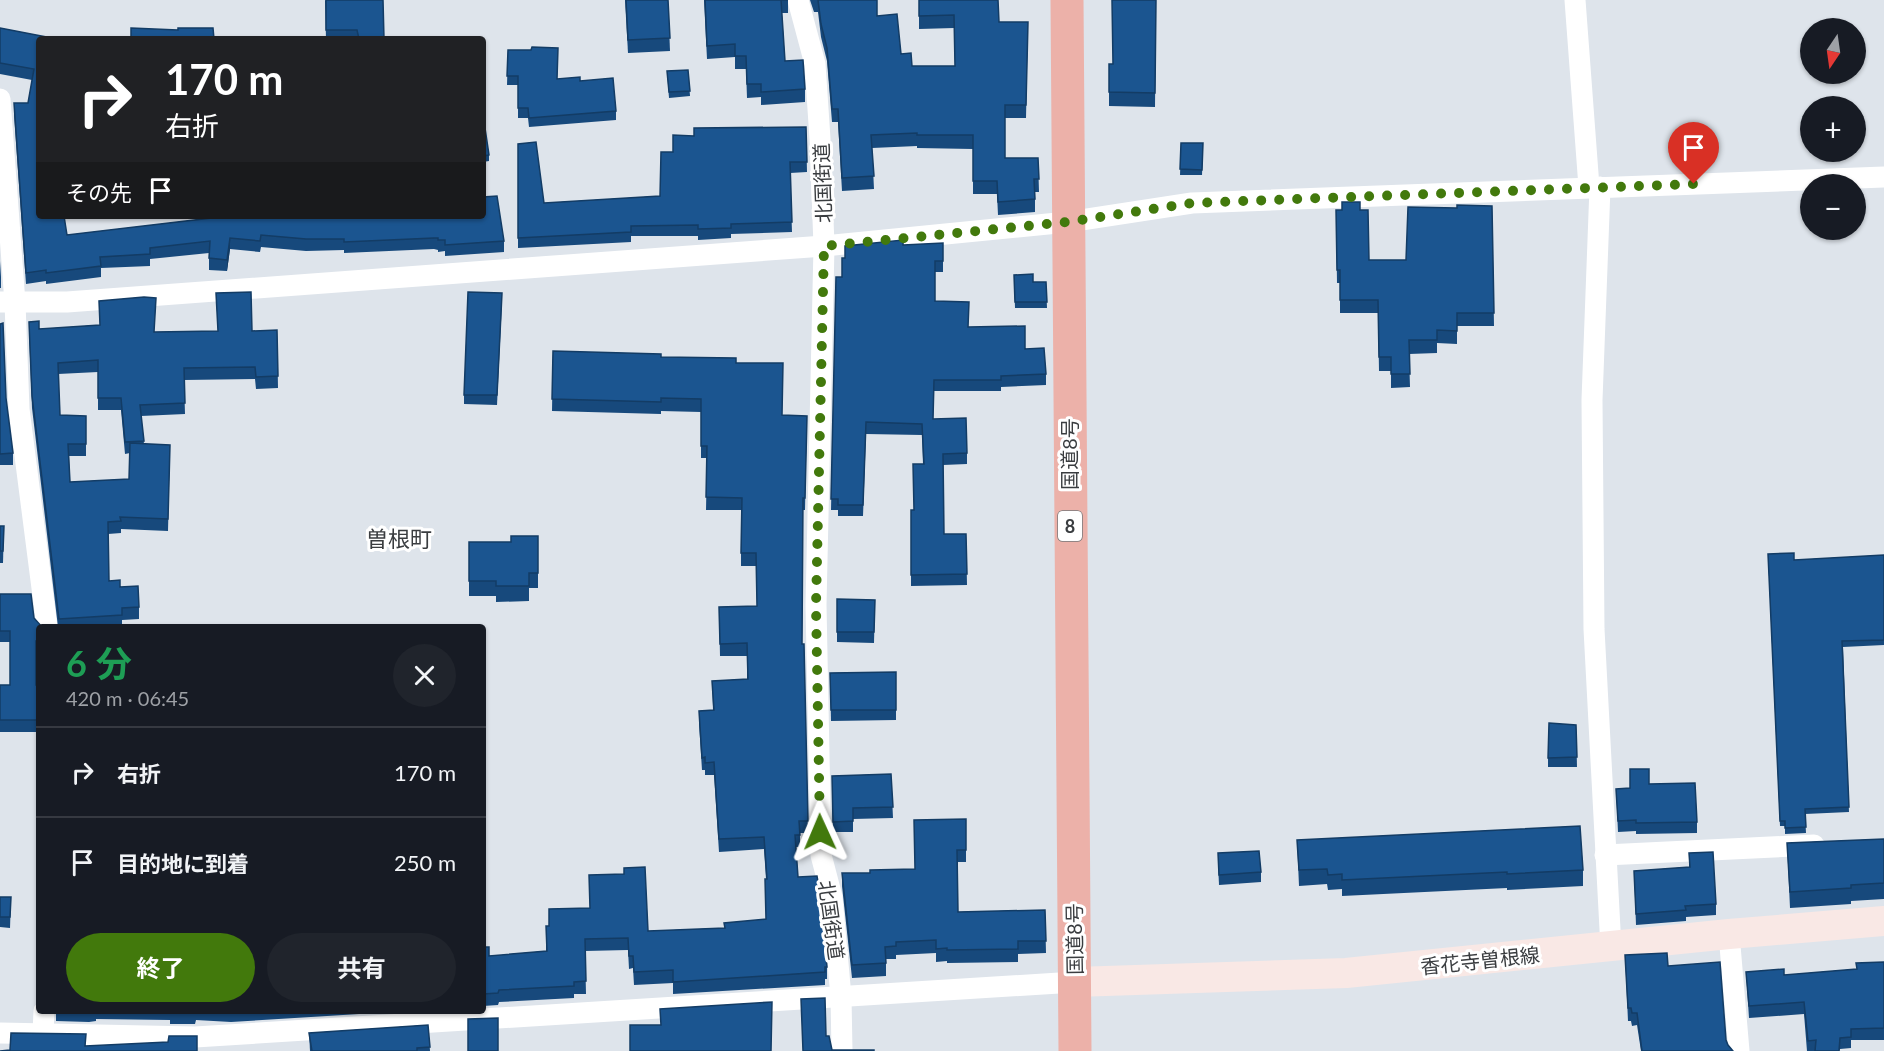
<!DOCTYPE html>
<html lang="ja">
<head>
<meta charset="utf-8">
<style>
  body { margin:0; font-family:Lato,"Noto Sans JP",sans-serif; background:#20242c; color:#f1f3f6; height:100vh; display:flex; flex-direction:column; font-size:22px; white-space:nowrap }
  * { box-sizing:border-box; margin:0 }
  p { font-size:20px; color:#9ea1a6 }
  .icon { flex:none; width:33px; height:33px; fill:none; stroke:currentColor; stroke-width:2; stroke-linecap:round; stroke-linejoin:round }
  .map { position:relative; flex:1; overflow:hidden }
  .details { position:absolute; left:36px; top:624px; width:450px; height:390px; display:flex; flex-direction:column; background:#171b24; border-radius:6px; box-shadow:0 2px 4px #0004 }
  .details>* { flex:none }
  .hud { position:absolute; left:36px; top:36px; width:450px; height:183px; border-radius:6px; box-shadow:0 2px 4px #0004; background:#202124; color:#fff; overflow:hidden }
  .needle { width:39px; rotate:193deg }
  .controls { position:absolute; left:1800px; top:18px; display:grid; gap:12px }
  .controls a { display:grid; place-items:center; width:66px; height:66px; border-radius:50%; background:#171b24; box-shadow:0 2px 4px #0004; font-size:30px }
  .pin { position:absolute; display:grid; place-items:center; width:51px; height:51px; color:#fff; margin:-62px -26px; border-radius:50% 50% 50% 0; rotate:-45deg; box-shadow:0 0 6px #0007 }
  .pin .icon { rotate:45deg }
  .me { position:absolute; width:66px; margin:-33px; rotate:359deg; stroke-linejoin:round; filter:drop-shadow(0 0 4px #0008) }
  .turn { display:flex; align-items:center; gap:21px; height:126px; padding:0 30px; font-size:27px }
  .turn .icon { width:78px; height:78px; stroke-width:2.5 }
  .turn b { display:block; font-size:42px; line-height:51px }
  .then { display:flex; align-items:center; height:57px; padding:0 30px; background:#0003; gap:12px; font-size:22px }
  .round { display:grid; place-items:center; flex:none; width:63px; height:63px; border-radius:32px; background:#20242c }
  .overview { display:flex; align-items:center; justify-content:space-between; height:102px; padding:0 30px }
  h1 { font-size:36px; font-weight:700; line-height:45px; color:#1e9e55 }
  .action { display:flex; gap:12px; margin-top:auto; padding:12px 30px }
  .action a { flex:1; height:69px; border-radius:36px; background:#42790c; color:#fff; font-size:24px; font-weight:700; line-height:69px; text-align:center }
  .action a+a { background:#20242c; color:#f1f3f6 }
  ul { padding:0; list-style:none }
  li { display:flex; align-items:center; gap:18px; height:90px; padding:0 30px; border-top:2px solid #363941 }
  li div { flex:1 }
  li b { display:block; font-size:22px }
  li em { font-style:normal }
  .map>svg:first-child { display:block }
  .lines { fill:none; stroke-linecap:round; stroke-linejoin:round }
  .street { stroke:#fff; stroke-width:21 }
  .secondary { stroke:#f9e8e5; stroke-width:30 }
  .highway { stroke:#ecb1a9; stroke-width:33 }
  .wall { fill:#17497c; fill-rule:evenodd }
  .shaded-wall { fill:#133c65 }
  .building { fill:#1b5590; stroke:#133c65; stroke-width:1.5 }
  .route { stroke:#42790c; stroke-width:10; stroke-dasharray:0 18 }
  .labels { text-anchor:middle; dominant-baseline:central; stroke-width:6; stroke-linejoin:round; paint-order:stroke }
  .shield { fill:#fff; stroke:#757779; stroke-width:1.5 }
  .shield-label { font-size:18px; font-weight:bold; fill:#3a3d40 }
  .street-label { font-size:20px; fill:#3a3d40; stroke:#fff }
  .quarter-label { font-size:22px; fill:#3a3d40; stroke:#fff }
</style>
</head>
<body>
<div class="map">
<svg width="1884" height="1051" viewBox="0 0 1884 1051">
  <rect width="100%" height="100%" fill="#dee4eb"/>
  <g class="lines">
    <!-- street -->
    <g class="street">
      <path d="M798,0l17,64 5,75 4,107 -8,359 5,250 11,42 9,100 1,54"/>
      <path d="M1575,0l14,187"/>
      <path d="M0,99l15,204 4,106 28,218"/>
      <path d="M1600,187l-8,213 2,229 17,319"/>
      <path d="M0,302h67l757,-56 244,-24 124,-19 692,-26"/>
      <path d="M1605,855l209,-10"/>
      <path d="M1729,934l10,117"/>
      <path d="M0,1033l195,4 880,-55"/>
      <path d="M43,1033l1,-22"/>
    </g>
    <!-- secondary -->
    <path class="secondary" d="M1075,982l271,-9 383,-39 155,-13"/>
    <!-- highway -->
    <path class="highway" d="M1067,0l8,1051"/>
  </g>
  <!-- wall -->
  <g class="wall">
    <path d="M325,0l59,39h-58z"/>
    <path d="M625,0h43l2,51 -42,2z"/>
    <path d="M704,0h84v13h-6l3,48 20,28v13l-44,3v-8l-14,1 -1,-29h-11v-12l-28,2z"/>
    <path d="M810,0h67v16l24,38 11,12h43l-1,-38 -35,1v-29l80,22h29l-2,96h-21v40h33l1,34h-4v20l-37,3 -1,-21h-24v-45l-56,-1v-2l-45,2 2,41 -32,2 -4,-69h-6l-5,-61 -6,-24 -3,-25h-4z"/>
    <path d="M1156,0l-1,107 -46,-1v-42h4z"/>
    <path d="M0,28l57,11 -18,177 28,19 144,-17 293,23v11l-59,4v-5l-7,1v-2l-4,-1 -90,4v-3l-38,1 -45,-4 -1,5 -30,-3 -3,22 -18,-1v-17l-59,6v7l-49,2v9l-55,7v-3l-20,3 -12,-169v-12h14l4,-23 -32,-6z"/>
    <path d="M508,50l50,8 -1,21 23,2 36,30v9l-87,7 -1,-9h-10v-33h-11z"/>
    <path d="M688,70l2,26 -21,2 -2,-27z"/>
    <path d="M806,127l1,45 -17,1 2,59 -61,2v4l-33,2v-4h-67v6l-113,6v-104l26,59 116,-7 13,-44 21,-16z"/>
    <path d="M483,129l6,26v6l-6,1z"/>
    <path d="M1181,143h22l-1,32h-22z"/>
    <path d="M1492,206l2,120h-37v18l-20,-1v10l-28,1 1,33 -19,1v-17h-12l-1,-58h-38v-30h-3l-1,-73h24l9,50h37l51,-52z"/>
    <path d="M903,245l40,16v11h-8v29l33,26 57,22 21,25v11l-45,2v4h-67l-1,28 34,34v11l-24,1 1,69h22l1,51 -56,1v-76h3l9,-46 -1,-29 -56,-1 -3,82h-25v-6h-7l5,-233h6l3,-19v-12z"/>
    <path d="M0,261l1,16v11h-1z"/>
    <path d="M1014,275l19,7h13l1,26h-32z"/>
    <path d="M216,293l36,38 25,-1 1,58 -22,1 -1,-10 -71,1 1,34 -44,2 3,28 26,1 -2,86 -47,-2v4l-13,1 1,47 11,6 19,20v12l-17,1v7h-64l-26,-219 -3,-75 10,-4 61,-4 -1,-24 56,31 63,-1zM98,372v38h23l4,44 5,-1 -1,26 -59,3 -1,-26h17v-40l-26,-1 -2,-41z"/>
    <path d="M502,302l-5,103 -33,-1v-9z"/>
    <path d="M0,324l6,74 7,55v12h-13z"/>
    <path d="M553,351l108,6 75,6 46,52 25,1 -2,94h-2l-1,134h2l4,189h-8v14h-4l2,30 29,90v12h-2v6l-152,9v-11l-39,2 -1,-17 -4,1 -1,-19 -43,1 1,43h-12v4l-75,4 -1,3 -15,1v-59l6,9 57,-5v-25h3v-17l41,-1 -1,-33 59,56 76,-3 42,-9v-40l-2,-30 -45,3 -5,-77h-9v-5h-3l-3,-47v-12l14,-1 -1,-29 35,-2v-23h-27l-1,-49 38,-1 -1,-40h-15v-56h-35l1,-52h-6v-46l-40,-1v3l-109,-3z"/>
    <path d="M0,526h4l-1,37h-3z"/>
    <path d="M538,536v52h-9v13l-33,1v-6h-27v-54h42z"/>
    <path d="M1768,554l26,6 90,-5v90l-41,2 6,165 -44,2 1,19 -21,1v-8h-5z"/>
    <path d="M0,594l34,24 5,9v26h-3v32l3,8v39h-39v-47h10v-43h-10z"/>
    <path d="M837,599l38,1 -1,43 -37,-1z"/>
    <path d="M896,672v48l-65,1 -1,-48z"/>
    <path d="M1576,725l1,42h-29v-9z"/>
    <path d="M891,774l2,44 -40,1v13h-20l-1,-56z"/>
    <path d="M1649,784l48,38v11l-61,1v-3l-18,1 -2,-43 14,-1z"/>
    <path d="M966,819v43h-8v50l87,-2 1,43 -28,1v8l-71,1v-2l-11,1v-9l-40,2v4h-10v17l-34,2 -10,-92v-13h28l45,-4z"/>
    <path d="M1884,839v60l-33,2v3l-61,4 -3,-65z"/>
    <path d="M1297,840l286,30v16l-76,4v-2l-165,8v-7l-14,1 -1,-6 -28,2z"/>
    <path d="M1689,853l27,51v11l-30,2v4l-50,4 -2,-54 55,-4z"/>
    <path d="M1218,863l43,9v10l-42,3z"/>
    <path d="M0,897h11l-1,31 -10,-1z"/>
    <path d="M1625,955l43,11 58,74 2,5 5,6h-92l-4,-26 -5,1 -1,-5h-3z"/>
    <path d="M1884,962v78h-33v8l-11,1 -1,2h-32l-3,-37 -55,4 -3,-46 38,3 73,-6z"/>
    <path d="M56,1011h351l-176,11 -35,-2 -1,4h-25v-4l-74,-1v2l-7,1 -33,-1z"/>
    <path d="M428,1025l2,26h-120l-1,-18z"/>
  </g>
  <!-- shaded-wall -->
  <path class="shaded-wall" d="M230,238v11l-3,22v-11z"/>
  <!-- building -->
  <g class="building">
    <path d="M326,0h57l1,39h-25l-2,-9h-31z"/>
    <path d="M626,0h42l2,38 -42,2z"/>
    <path d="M705,0h83h-7l4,61 18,-1 2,29 -44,3v-8h-14l-1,-28h-11v-12l-28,2z"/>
    <path d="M818,0h59v16l20,-2 4,40 10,-1 1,13h43l-1,-51 -35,1v-16h79l1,22h29l-2,83h-21v53h33l1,21h-5l1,20 -37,3 -1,-21h-24v-46h-56v-2l-46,2 3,41 -32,2 -4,-69h-6l-5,-61 -6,-24z"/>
    <path d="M1112,0h44l-1,93 -46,-1v-28h4z"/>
    <path d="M0,28l57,11h-18v177h25l3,19 144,-17v-2h272v-19l14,-1 7,45 -59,4v-5h-7v-2h-4l-90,4v-3h-38l-45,-4 -1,6 -30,-3 -3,22 -18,-2 1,-17 -60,7v6l-50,3 1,9 -55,7v-3l-20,3 -12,-170h14l6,-34 -34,-6z"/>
    <path d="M131,28l47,2v-2h35l1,11h-83z"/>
    <path d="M532,47l26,1 -1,31 23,-2v4l33,-3 3,33 -87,7 -1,-10h-10v-32h-11l1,-26h23z"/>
    <path d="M688,70l2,21 -21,1 -2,-21z"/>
    <path d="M806,127l1,35h-17l2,60 -61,2v4l-33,1v-4l-67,1v6l-113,6v-94l18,-2 8,61 116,-7 1,-44h12v-17l21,1v-8z"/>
    <path d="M485,128l4,27 -6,1v-27z"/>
    <path d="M1181,143h22l-1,27 -22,-1z"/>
    <path d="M1342,202h18v8h8l1,50h37l2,-53 49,1v-3l35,1 2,107h-37v18l-20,-1v10h-28l1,34h-19v-17h-12l-1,-57h-38v-30h-3l-1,-60h6z"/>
    <path d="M903,240v5l40,-2v18h-8v40l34,1 -1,25 57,-1v23l19,-1 2,26 -45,2v4h-67l-1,39 33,-1 1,35 -24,1 1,80h22l1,40 -56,1v-65h3l-1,-46h11l-2,-40 -56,-2 -3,83h-25v-6h-7l5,-222h6v-19h3v-12z"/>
    <path d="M1033,274v8h13l1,20h-32l-1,-27z"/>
    <path d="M251,292l1,39 25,-1 1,46 -22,1 -1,-10 -71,1 1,35 -45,2 4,36 -19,1 -4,-44h-23v-38l-40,3 2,52 26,1v28h-18l2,38 59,-3 1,-36 40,2 -2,74 -48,-2 1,4 -13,1 1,59 11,-1v7l18,-1 1,21 -17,1v7l-63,4 -27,-223 -3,-74 10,-1v8l61,-4 -1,-24 45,-4 12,1 -2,34 64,-1 -2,-38z"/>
    <path d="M468,292l34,1 -5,102h-33z"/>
    <path d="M3,323l3,75 7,55 -13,1v-130z"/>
    <path d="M553,351l108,3v3l75,1v5h47l-1,52 25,1 -2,82h-2l-1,146h2l4,177h-9l1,14h-5l3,42 19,-1 2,11 8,80h-2v5l-152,10v-12l-39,2 -1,-16h-4l-1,-18 -43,1 1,42 -12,1v4l-75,4 -1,3 -15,1v-47h6v9l58,-5 -1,-25h3v-17l41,-1 -1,-33 35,-1v-6l21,-1 3,64 77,-3 -1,-5 42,-4 -1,-40h2l-3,-42 -45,2 -5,-77 -9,1v-6l-3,1 -3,-47 15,-1 -2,-29 36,-2 -1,-36 -27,1 -1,-37 38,-1 -1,-53h-15l1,-55 -36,-1 1,-51h-6v-47l-40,-1v4l-109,-3z"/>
    <path d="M0,526h4l-1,25h-3z"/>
    <path d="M511,536h27v37h-9v13h-33v-5h-27v-39h42z"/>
    <path d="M1794,553v7l90,-5v85l-42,1 7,166 -44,2 1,18 -21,1v-7h-5l-12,-267z"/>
    <path d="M0,594h31l3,24 8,9h-3v14h-3v44h2v8h1v27h-39v-35h10v-54h-10z"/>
    <path d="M837,599l38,1 -1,32h-37z"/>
    <path d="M896,672v38h-65l-1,-37z"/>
    <path d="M1549,723l27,2 1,32 -29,1z"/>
    <path d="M1630,769h19v15l46,-1 2,39 -61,1v-3l-18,1 -2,-32 14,-1z"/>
    <path d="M891,774l2,33 -40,1v13l-20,1 -1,-46z"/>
    <path d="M966,819v31h-9l1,62 87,-2 1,31h-28v8l-71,1v-2l-11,1v-9l-40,2v4l-11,1 1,16 -34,2 -10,-92h28v-3l45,-1 -1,-49z"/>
    <path d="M1580,826l3,44 -76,4v-2l-165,8v-6l-14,1 -1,-6 -28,1 -2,-30z"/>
    <path d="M1884,839v44l-33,2v3l-61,4 -3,-49z"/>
    <path d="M1259,851l2,21 -42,3 -1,-22z"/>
    <path d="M1713,852l3,52 -31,2 1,4 -50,4 -2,-43 56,-4 -1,-14z"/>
    <path d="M0,897h11l-1,20h-10z"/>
    <path d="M1667,953l1,13 52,-4 6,78 2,5 5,6h-91l-5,-38h-5l-1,-5h-3l-3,-53z"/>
    <path d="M1884,962v66l-33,1v8l-11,1 -1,13h-24l1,-11 -8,1 -4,-39 -55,4 -3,-34 38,-3v6l73,-6 -1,-6z"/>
    <path d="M825,998l1,38h3l3,14h42v1h-71l-2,-52z"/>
    <path d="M772,1002l-1,49h-141v-26h31l-1,-16z"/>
    <path d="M170,1011h25v1z"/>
    <path d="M498,1018v33h-30v-32z"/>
    <path d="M428,1025l2,22 -13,1v3h-105l-3,-18z"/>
    <path d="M11,1033l75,1 -1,12 83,-4 1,-6h28v15h-197l10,-1z"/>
  </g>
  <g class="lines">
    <!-- route -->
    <path class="route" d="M820,832l-4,-226 8,-360 244,-24 124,-19 502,-19"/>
  </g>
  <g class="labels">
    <!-- shield labels -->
    <rect class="shield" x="1058" y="511" width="24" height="30" rx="4.5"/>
    <g class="shield-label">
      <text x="1070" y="526">8</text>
    </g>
    <!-- street labels -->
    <g class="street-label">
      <text transform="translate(822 183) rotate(-92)">北国街道</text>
      <text transform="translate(1069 454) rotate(-90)">国道8号</text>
      <text transform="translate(832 920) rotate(82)">北国街道</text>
      <text transform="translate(1074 939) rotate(-91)">国道8号</text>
      <text transform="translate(1480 960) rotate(-6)">香花寺曽根線</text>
    </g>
    <!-- quarter labels -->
    <g class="quarter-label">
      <text x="399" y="538">曽根町</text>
    </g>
  </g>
</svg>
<div class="controls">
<a><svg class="needle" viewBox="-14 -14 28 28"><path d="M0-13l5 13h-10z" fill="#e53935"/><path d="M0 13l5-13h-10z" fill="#9ea1a6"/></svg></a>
<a>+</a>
<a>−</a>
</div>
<div class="pin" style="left:1694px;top:184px;background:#d93025"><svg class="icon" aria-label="arrive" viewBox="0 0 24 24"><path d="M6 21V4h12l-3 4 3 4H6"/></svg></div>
<svg class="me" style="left:820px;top:832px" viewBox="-20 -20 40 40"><path d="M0-17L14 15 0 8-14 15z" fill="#42790c" stroke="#fff" stroke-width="4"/></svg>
<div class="hud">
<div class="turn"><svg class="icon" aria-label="right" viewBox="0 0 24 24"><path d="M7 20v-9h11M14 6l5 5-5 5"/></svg><div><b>170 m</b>右折</div></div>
<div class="then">その先<svg class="icon" aria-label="arrive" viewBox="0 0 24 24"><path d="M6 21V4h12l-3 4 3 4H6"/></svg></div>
</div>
<section class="details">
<div class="overview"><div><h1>6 分</h1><p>420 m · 06:45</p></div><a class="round"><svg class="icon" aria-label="close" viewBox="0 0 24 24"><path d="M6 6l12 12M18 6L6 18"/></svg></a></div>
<ul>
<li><svg class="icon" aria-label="right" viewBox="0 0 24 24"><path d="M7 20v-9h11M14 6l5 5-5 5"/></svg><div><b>右折</b></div><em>170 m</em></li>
<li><svg class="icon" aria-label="arrive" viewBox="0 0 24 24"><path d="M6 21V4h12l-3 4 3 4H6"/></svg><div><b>目的地に到着</b></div><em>250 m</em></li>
</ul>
<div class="action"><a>終了</a><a>共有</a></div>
</section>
</div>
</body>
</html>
